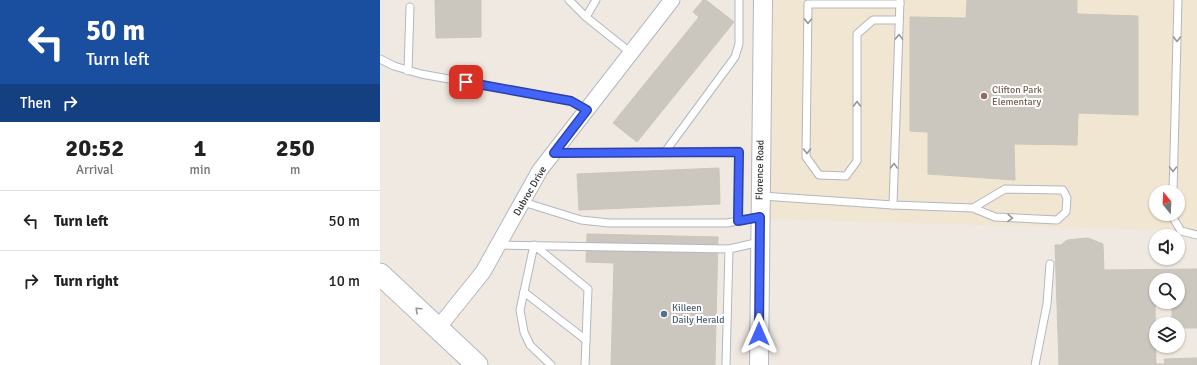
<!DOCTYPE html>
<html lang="en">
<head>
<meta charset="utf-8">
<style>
  body { margin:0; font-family:Signika,sans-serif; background:#f2f2f2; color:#222; height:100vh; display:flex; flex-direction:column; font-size:15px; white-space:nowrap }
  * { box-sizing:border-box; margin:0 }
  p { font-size:13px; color:#767676 }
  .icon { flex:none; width:22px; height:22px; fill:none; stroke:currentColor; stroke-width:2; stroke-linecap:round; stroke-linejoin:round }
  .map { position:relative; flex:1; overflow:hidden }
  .sheet { display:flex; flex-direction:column; background:#fff; width:380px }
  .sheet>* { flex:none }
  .banner { background:#1a4fa0; color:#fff; overflow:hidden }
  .needle { width:26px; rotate:342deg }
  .controls { position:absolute; left:769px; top:185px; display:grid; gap:8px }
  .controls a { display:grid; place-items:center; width:36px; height:36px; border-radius:50%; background:#fff; box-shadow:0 1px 3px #0004; font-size:20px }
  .pin { position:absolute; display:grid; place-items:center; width:34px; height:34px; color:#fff; margin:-17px; border-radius:8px; box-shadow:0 2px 6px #0006 }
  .me { position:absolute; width:44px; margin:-22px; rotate:0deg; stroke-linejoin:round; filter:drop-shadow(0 0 3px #0008) }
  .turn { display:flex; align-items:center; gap:14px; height:84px; padding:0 20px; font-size:18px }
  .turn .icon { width:52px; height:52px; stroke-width:2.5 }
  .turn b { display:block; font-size:28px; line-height:34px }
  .then { display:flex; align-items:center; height:38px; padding:0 20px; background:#0003; gap:8px; font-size:15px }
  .eta { display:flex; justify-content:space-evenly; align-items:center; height:68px; text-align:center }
  .eta b { font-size:24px; font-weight:700; line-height:28px }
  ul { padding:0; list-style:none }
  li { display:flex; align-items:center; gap:12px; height:60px; padding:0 20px; border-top:1px solid #e0e0e0 }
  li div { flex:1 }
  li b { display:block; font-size:15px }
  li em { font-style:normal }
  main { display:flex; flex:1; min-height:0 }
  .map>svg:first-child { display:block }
  .education { fill:#f0e6d1; fill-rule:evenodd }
  .building { fill:#cbc7bf; stroke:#cbc5ba; fill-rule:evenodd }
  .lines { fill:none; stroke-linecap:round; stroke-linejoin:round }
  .service-casing { stroke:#b4b7c1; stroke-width:9 }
  .minor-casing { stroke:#b4b7c1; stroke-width:17 }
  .tertiary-casing { stroke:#b4b7c1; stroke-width:20 }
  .secondary-casing { stroke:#b4b7c1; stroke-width:23 }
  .service { stroke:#fff; stroke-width:7 }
  .minor { stroke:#fff; stroke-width:15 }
  .tertiary { stroke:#fff; stroke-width:18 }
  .secondary { stroke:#fff; stroke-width:21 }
  .oneway { stroke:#969696 }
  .route-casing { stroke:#2b41a3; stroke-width:10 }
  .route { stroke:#4264fb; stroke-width:7 }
  .education-dot { fill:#8d6e63; stroke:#fff; stroke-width:1.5 }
  .service-dot { fill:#5c6f8a; stroke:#fff; stroke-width:1.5 }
  .labels { text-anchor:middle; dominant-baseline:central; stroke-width:4; stroke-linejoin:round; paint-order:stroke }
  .education-label { font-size:10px; fill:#785e54; stroke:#fff; text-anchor:start }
  .street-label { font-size:10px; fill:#2e2e2e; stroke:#fff }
  .service-label { font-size:10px; fill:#4e5e75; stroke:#fff; text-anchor:start }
</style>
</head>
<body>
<main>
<section class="sheet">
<div class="banner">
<div class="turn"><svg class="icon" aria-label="left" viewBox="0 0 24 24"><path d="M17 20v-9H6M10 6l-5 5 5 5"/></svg><div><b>50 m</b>Turn left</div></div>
<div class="then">Then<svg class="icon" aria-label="right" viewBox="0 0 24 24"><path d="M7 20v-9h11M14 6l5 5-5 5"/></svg></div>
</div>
<div class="eta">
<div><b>20:52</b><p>Arrival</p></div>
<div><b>1</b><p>min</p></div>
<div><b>250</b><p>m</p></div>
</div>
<ul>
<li><svg class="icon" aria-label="left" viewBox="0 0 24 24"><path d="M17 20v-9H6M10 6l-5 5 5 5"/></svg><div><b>Turn left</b></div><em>50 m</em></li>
<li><svg class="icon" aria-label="right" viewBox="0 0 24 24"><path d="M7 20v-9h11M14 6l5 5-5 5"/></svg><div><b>Turn right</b></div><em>10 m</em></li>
</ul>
</section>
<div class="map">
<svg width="817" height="365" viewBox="0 0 817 365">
  <rect width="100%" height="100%" fill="#efe9e1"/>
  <!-- education -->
  <path class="education" d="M393,0h424v231l-429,-12zM776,192h22v22h-22z"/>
  <!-- building -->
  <g class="building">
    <path d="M55,0h46v37l-45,1z"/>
    <path d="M323,0h3l28,22 -97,120 -24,-19 86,-106 -6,-5z"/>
    <path d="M587,0h110v14l61,2v99l-60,-2 -1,32 -63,-1 1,36 -87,-6v-42l-18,-1v-114l56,1z"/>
    <path d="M339,168l1,36 -141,6 -2,-36z"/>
    <path d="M207,234l131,3 -3,128h-104l3,-102 -28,-1z"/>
    <path d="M708,238l15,6 1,26 93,-1v59h-19v-4h-6v-19h-17l1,59h9l-1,-5 33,-1v7h-138l-4,-120h6l6,-5zM776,280h22v22h-22z"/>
  </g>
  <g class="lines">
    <!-- service casing -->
    <g class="service-casing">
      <g id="service">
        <path d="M189,0l17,17 45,36"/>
        <path d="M206,17l10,-17"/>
        <path d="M519,20h-26l-16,14v127l-11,15 -27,-1 -13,-18 2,-153h92"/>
        <path d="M0,59l14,7 27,8 150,27 16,9"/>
        <path d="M28,71l2,-64"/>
        <path d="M285,152l70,-95 4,-13v-44"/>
        <path d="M174,153l185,-2 -1,70"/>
        <path d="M793,192l5,-192"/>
        <path d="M382,196l131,9 80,3 22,9 62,3 9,-8 1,-14 -4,-8 -58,-1 -32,19"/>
        <path d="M143,202l58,18 28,3h118l33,-6"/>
        <path d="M513,205l7,-205"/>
        <path d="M792,214v2l9,15 16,4"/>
        <path d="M119,245l230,4 31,-7"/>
        <path d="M144,292l62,48"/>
        <path d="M171,365l-21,-20 -6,-13 -4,-22 14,-65 54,44 -3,76"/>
        <path d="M346,365l3,-116"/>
        <path d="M655,365l12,-61 3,-40"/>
      </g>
    </g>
    <!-- minor casing -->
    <g class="minor-casing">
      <path id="minor" d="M58,328l45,-56 57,-102 132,-170"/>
    </g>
    <!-- tertiary casing -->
    <g class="tertiary-casing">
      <path id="tertiary" d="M379,365l4,-365"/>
    </g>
    <!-- secondary casing -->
    <g class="secondary-casing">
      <path id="secondary" d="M0,274l97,91"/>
    </g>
    <!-- service -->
    <use href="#service" class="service"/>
    <!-- minor -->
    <use href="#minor" class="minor"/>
    <!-- tertiary -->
    <use href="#tertiary" class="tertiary"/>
    <!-- secondary -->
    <use href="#secondary" class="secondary"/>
  </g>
  <!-- one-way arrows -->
  <defs><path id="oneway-chevron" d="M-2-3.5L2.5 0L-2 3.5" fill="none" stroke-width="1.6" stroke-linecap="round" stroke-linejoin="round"/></defs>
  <g class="oneway">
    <use href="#oneway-chevron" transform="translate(428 21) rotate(91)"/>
    <use href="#oneway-chevron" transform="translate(519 37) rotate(-88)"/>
    <use href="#oneway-chevron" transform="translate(797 39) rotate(91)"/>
    <use href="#oneway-chevron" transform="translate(477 104) rotate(-90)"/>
    <use href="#oneway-chevron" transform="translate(427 151) rotate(89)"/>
    <use href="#oneway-chevron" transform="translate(514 166) rotate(-88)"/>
    <use href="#oneway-chevron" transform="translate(793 169) rotate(91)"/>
    <use href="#oneway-chevron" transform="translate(630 218) rotate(2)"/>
    <use href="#oneway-chevron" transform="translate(38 310) rotate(-137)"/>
  </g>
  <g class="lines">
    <!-- route casing -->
    <g class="route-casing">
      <path id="route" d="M86,82l105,19 16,9 -33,43 185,-1 -1,69 22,-4 -1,117"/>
    </g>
    <!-- route -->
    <use href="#route" class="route"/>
  </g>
  <!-- markers -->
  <circle class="education-dot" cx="604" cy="96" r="4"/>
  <circle class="service-dot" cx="284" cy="314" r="4"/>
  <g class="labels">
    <!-- education labels -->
    <g class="education-label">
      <text x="612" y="90">Clifton Park<tspan x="612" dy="12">Elementary</tspan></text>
    </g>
    <!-- street labels -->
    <g class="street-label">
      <text transform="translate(380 170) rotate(-89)">Florence Road</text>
      <text transform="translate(150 191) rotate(-60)">Dubroc Drive</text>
    </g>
    <!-- service labels -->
    <g class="service-label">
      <text x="292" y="308">Killeen<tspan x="292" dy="12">Daily Herald</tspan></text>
    </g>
  </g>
</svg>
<div class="controls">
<a><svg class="needle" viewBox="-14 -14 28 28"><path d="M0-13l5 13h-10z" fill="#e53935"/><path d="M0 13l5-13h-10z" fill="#767676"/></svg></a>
<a><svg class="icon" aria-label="sound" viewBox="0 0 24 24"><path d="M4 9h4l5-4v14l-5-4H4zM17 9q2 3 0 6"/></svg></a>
<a><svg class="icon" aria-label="search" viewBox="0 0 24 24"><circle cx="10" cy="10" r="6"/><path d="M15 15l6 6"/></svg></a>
<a><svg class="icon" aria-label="layers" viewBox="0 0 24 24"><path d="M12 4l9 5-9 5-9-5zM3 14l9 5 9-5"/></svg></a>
</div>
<div class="pin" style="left:86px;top:82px;background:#d93025"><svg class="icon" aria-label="arrive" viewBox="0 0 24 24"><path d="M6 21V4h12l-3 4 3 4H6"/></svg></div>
<svg class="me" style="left:379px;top:334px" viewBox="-20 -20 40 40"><path d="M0-17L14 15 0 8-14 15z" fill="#4264fb" stroke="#fff" stroke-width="4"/></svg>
</div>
</main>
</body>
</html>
